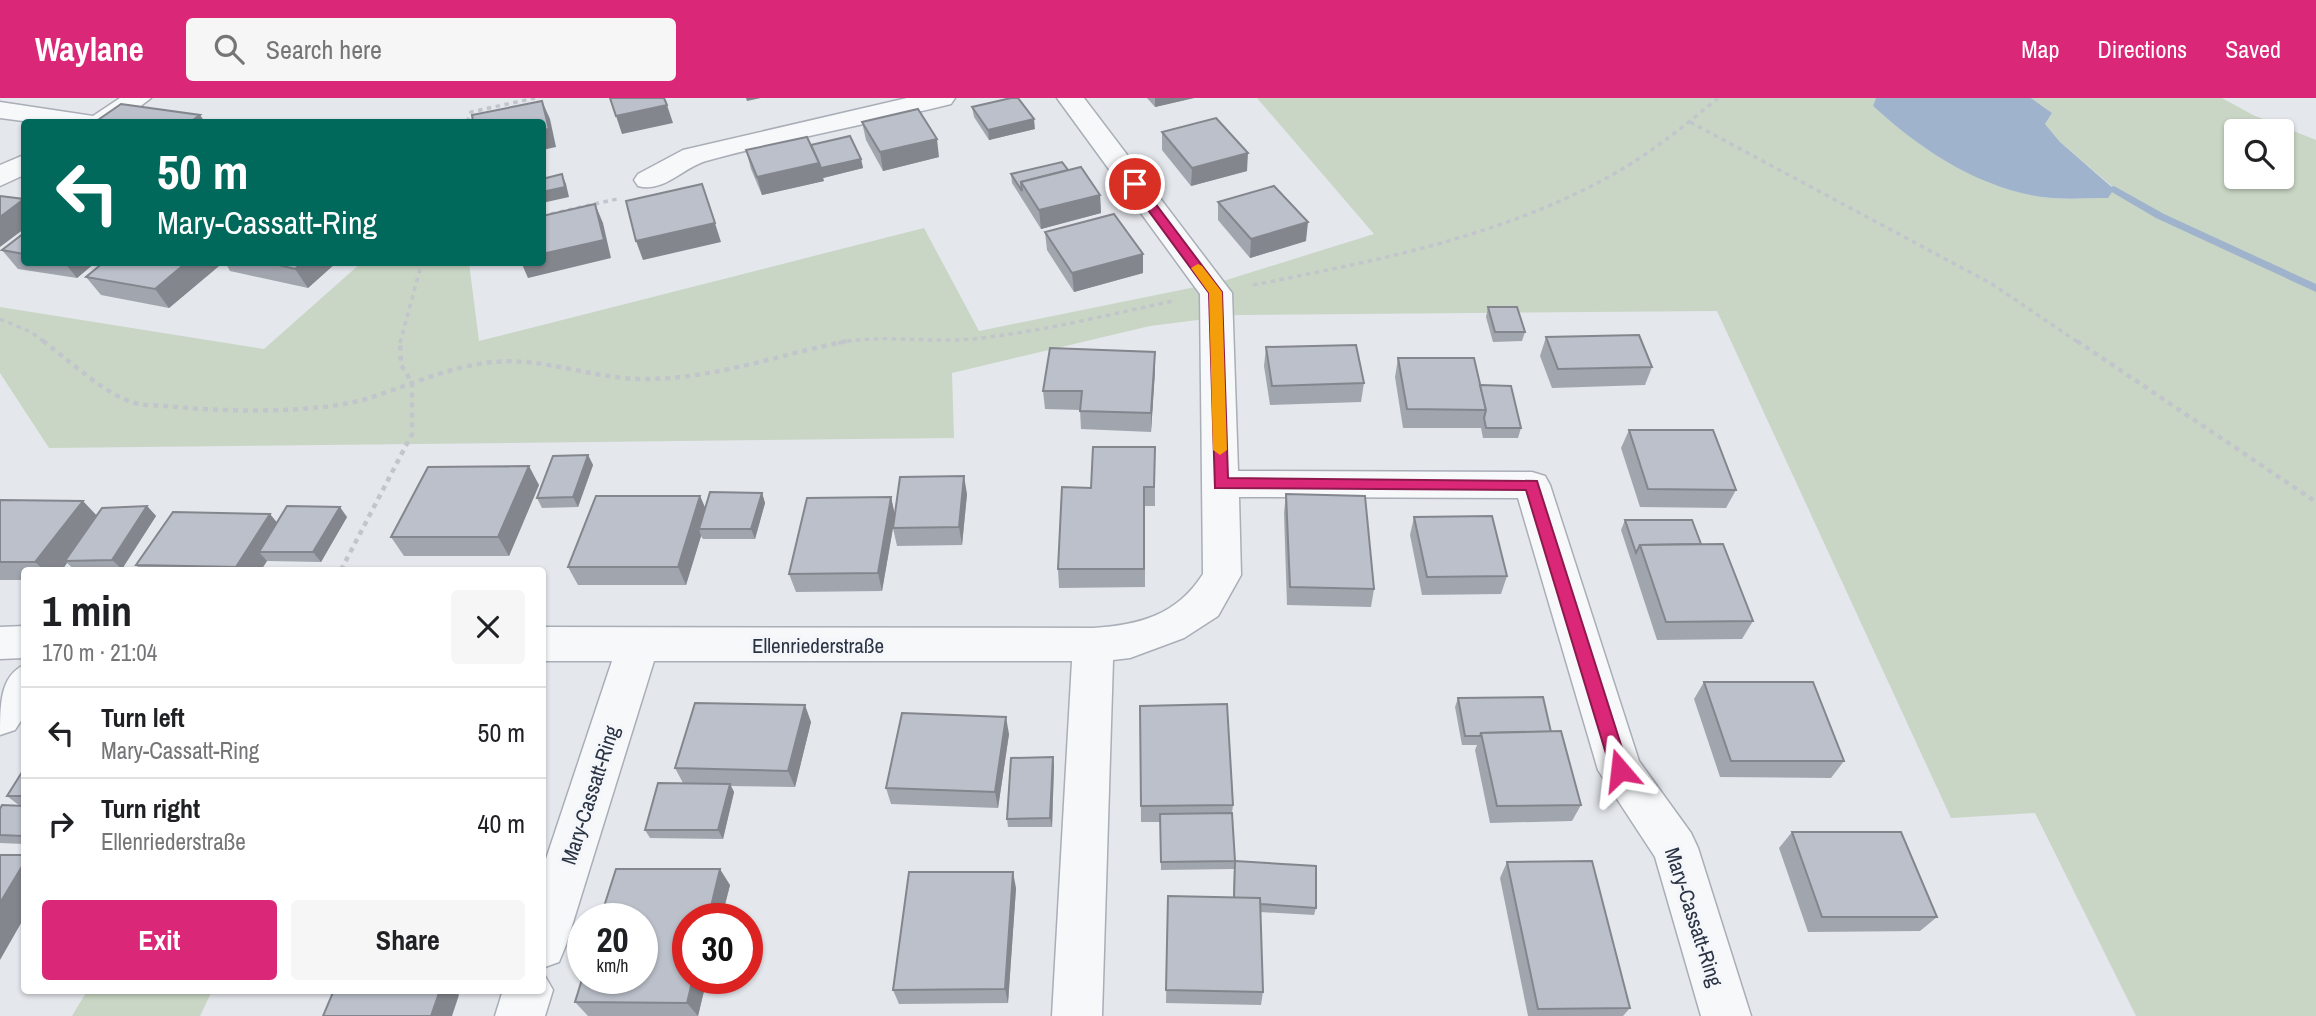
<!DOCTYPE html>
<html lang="en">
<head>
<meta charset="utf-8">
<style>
  body { margin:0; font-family:"Archivo Narrow",sans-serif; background:#f6f6f6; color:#202124; height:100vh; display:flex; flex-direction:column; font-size:26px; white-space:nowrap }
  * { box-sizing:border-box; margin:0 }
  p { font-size:23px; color:#757577 }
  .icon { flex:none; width:38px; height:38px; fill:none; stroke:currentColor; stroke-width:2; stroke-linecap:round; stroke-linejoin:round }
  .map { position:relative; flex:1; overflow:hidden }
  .drawer { position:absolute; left:21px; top:469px; width:525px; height:427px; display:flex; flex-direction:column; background:#fff; border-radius:7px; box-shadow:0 2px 5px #0004 }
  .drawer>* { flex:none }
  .banner { position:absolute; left:21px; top:21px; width:525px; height:147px; border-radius:7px; box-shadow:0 2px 5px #0004; background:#00695c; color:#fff; overflow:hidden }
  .tools { position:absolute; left:2224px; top:21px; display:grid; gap:14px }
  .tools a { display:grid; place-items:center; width:70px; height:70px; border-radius:7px; background:#fff; box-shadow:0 2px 5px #0004; font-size:35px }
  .speed { position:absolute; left:567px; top:805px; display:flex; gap:14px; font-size:35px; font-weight:700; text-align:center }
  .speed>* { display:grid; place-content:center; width:91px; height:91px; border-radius:50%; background:#fff; box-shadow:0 2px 5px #0004; line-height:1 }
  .speed small { font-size:18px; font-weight:400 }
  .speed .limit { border:10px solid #d22; background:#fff; color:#111 }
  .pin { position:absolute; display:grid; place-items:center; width:60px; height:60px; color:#fff; margin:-30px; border:4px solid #fff; border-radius:50%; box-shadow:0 2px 7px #0007 }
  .me { position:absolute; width:77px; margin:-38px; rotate:343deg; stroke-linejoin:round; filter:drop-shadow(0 0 5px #0008) }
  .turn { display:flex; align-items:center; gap:24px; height:147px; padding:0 21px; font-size:32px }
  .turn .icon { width:91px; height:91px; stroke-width:2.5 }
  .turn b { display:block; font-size:49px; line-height:60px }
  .round { display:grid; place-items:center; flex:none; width:74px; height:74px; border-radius:7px; background:#f6f6f6 }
  .overview { display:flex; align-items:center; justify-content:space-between; height:119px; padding:0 21px }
  h1 { font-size:42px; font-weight:700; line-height:52px }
  .cta { display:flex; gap:14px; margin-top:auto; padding:14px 21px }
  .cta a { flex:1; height:80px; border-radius:7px; background:#db2777; color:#fff; font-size:28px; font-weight:700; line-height:80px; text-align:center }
  .cta a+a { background:#f6f6f6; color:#202124 }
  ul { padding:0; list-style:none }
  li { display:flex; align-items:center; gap:21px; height:91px; padding:0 21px; border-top:2px solid #e0e0e0 }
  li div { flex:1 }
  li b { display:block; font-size:26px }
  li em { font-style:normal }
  header { display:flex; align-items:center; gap:42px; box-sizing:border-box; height:98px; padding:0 35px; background:#db2777; color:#fff }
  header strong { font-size:33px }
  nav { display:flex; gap:38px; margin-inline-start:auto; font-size:24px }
  .search { width:490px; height:63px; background:#f6f6f6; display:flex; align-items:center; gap:18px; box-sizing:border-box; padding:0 24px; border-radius:7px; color:#757577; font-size:26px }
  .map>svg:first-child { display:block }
  .green { fill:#c9d6c5; fill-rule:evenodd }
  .water { fill:#9fb4cc }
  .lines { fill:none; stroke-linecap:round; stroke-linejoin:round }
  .stream { fill:#9fb4cc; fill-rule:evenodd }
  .minor-casing { stroke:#a9aeb7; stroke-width:3 }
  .path-far1 { stroke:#c2c5cb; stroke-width:3.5; stroke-dasharray:4.5 4.5; stroke-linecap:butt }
  .path { stroke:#c2c5cb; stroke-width:4.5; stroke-dasharray:5 5; stroke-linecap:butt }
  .minor { fill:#f7f8fa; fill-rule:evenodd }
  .wall { fill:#a1a5ae }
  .shaded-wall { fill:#83868d }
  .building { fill:#bbc0ca; stroke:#83868d; stroke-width:2 }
  .route { fill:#db2777; stroke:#8e194d; stroke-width:2 }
  .slow { fill:#f59e0b }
  .labels { text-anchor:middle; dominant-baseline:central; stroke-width:7; stroke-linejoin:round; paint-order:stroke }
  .street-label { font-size:21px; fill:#2b3445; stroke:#f4f6f9 }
</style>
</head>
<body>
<header>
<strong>Waylane</strong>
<div class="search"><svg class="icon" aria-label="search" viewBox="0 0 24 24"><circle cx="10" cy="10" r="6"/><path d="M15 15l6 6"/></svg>Search here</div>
<nav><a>Map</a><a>Directions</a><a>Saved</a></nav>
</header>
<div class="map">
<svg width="2316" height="918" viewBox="0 0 2316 918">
  <rect width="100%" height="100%" fill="#e4e7ec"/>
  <!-- green -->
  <g class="green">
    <path d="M1257,0h619l-3,8c48,44 104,80 169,91 21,3 44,1 65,1l7,-10 -54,-46 -15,-18 7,-11 -21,-15h191l31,17 63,25v876h-180l-101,-203 -84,5 -234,-507 -480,4 -87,11 -198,47 2,65 -905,10 -49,-75v-66l264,42 97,-86h108l10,78 445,-113 55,103 241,-49 154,-48zM2236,33h46v46h-46z"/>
    <path d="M87,893v-1l125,1 -12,25h-128z"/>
  </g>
  <!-- water -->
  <path class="water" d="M1876,0h155l21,15 -7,11 15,18 54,47 -6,9c-21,0 -45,2 -66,-1 -65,-10 -121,-47 -169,-91z"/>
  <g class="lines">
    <!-- stream -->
    <path class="stream" d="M2114,88l50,28 152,70v8l-160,-74 -46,-27v-4z"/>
    <!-- minor casing -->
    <g class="minor-casing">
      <g id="minor">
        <path d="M120,0h31l-31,24h-89l-31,-4v-16l93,14z"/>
        <path d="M907,0h48l-4,6c-81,20 -164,35 -245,57 -24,7 -42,32 -68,25l-4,-6 4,-6 45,-24z"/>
        <path d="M1057,0h27l148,195 6,178 294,1 13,4 5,9 89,276 52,72 7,15 53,168h-50l-46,-159 -57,-87 -80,-272 -279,-1 2,78 -23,41 -34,22 -54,20 -17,2 -11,356h-50l20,-355h-418l-88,284 -7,17 -17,6v-97l70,-210h-70v-34l551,1c47,-3 84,-13 110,-54l-3,-280z"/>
        <path d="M24,57v20l-24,11v-21z"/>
        <path d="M24,528v32l-24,1v-32z"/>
        <path d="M24,567v51l-9,14 -15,5c0,-30 0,-59 24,-70z"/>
        <path d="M542,873l11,19 -8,26h-50l8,-26h39z"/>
      </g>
    </g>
    <!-- path-far1 -->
    <g class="path-far1">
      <path d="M467,24l4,-10 64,-14"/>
      <path d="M1690,24l302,162 87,59"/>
      <path d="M542,118l75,-17"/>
      <path d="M1253,187c127,-25 258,-50 371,-117 33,-20 64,-45 94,-70"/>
      <path d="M0,221l31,13 15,11"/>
      <path d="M400,245l22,-81"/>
      <path d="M838,245c44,-9 90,0 134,-4 68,-7 135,-24 201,-38"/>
    </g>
    <!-- path -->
    <g class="path">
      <path d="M43,243c26,19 62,54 92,62 10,3 21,2 31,3 54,6 149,8 200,-7 42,-13 84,-33 127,-37 49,-5 98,16 147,17 72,1 137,-24 207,-38"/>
      <path d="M2077,243l239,161"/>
      <path d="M341,472l71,-136v-52l-11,-17 -1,-24"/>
    </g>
    <!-- minor -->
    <use href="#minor" class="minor"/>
  </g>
  <!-- wall -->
  <g class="wall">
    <path d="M1147,0h47l-39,9z"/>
    <path d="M972,9l63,22 -46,11 -15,-23z"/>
    <path d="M862,24l77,35 -56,14 -17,-31z"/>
    <path d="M1162,34l85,39 -56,15 -29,-36z"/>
    <path d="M811,47l50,14 2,9 -40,10 1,3 -62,14 -11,-26 -5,-19z"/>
    <path d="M1068,72l32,25 1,18 -60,16 -29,-46 -1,-9z"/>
    <path d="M1218,104l88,39 -56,17 -32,-38z"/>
    <path d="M1045,134l98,22v19l-69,19 -27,-42z"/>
    <path d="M24,135v29h72l-19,16 -59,-9 -16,-19z"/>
    <path d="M225,164h112l-29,26 -78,-17z"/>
    <path d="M219,168l-50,42 -68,-13 -15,-18z"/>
    <path d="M1488,209l37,25 -3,9 -29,1 -7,-25z"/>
    <path d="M1546,239l106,30 -7,18 -93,3 -12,-32z"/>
    <path d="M1266,249l98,36 -3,19 -91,3 -6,-39z"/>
    <path d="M1155,254v18l-4,62 -70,-3 -1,-19 -35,-1 -2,-18z"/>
    <path d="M1398,260l82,27 41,43 -3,10h-35l-2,-10h-78l-8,-51z"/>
    <path d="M1629,332l107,60 -10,18 -86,-1 -19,-59z"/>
    <path d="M1155,349v59h-10v81l-86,1 -1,-19 33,-81z"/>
    <path d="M588,357l5,10 -15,42 -36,1 -5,-10z"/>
    <path d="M539,387l-30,71h-105l-13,-19z"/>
    <path d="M762,395l3,10 -10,36h-52l-2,-3 -15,49h-108l-10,-18 132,-71 5,12z"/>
    <path d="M967,396l-5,51 -65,1 -4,-18 -11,63 -86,1 -7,-18 102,-77 4,18z"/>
    <path d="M1286,396l88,95 -3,18 -84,-2 -3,-92z"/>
    <path d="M0,402l97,15 50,-9 9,10 -34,53 -47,1 -8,-7 -5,7h-38v10h-24z"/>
    <path d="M347,419l-26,45 -54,-1 -6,9h-120l-5,-5z"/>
    <path d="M1414,419l93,59 -6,18 -79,1 -12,-60z"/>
    <path d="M1625,422l76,24 52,77 -11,18 -85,1 -36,-110z"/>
    <path d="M1704,584l140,79 -13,17 -111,-1 -26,-78z"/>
    <path d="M1458,600l93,34 30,73 -9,16 -82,2 -15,-73 2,-5h-15l-7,-38z"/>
    <path d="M1140,608l93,99 -1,8 3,48 81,47 -2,7 -54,-3 3,80 -2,13 -95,-2 2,-107 65,2 1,-29 -73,1 -1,-48h-19z"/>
    <path d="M811,624l-16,65 -64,-1 3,6 -11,47 -73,-1 -5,-8 38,-47 -8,-15z"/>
    <path d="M1009,636l-11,74 -107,-4 -5,-16z"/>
    <path d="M1054,667l-2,62h-44l-1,-8z"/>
    <path d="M24,671v75l-24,-1v-34l20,-3 -13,-10z"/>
    <path d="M1792,734l145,85 -17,14 -112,1 -29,-84z"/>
    <path d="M1507,764l123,146 -7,8h-95l-28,-138z"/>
    <path d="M730,787l-32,131h-110l-13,-14z"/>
    <path d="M1016,790l-8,115 -109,1 -6,-14z"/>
  </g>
  <!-- shaded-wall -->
  <g class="shaded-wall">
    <path d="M746,0h15l-14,3z"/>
    <path d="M1155,0h39l-39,9z"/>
    <path d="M542,3l8,18 6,28 -14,3z"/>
    <path d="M667,7l6,18 -51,11 -6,-18z"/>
    <path d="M200,17l5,7h-15z"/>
    <path d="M1034,21l1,10 -46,11 -1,-10z"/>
    <path d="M937,41l2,18 -56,14 -3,-19z"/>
    <path d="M1248,55l-1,18 -56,15 1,-18z"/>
    <path d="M861,61l2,9 -40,10 1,3 -62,14 -5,-18 62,-14z"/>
    <path d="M562,76l4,10 3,13 -27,6v-11z"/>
    <path d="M1100,97l1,18 -60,16 -2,-19z"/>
    <path d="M24,101v30l-24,18v-30z"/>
    <path d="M595,106l8,19 8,35 -83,20 -7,-16h21v-8z"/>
    <path d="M1308,124l-2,19 -56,17 1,-19z"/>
    <path d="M715,125l6,19 -78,18 -7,-19z"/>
    <path d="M1143,156v19l-69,19 -2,-19z"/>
    <path d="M64,164h32l-19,16z"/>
    <path d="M187,164h30l2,4 -50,42 -14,-19z"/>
    <path d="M303,164h34l-29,26 -13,-19z"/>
    <path d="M1155,254v18l-4,62v-19z"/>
    <path d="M588,357l5,10 -15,42 -5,-10z"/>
    <path d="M529,368l10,19 -30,71 -11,-19z"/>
    <path d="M964,378l3,18 -5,51 -3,-18z"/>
    <path d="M762,395l3,10 -10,36 -4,-10z"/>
    <path d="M700,398l8,18 -9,15 2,7 -15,49 -8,-18z"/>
    <path d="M891,399l4,19 -13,75 -4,-18z"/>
    <path d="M83,403l17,18 -35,42 2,2 -5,7h-18l-9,-8z"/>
    <path d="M147,408l9,10 -34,53 -10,-9z"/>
    <path d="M340,409l7,10 -26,45 -8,-10z"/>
    <path d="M270,416l15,18 -26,20 8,9 -6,9h-22l-3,-3z"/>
    <path d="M805,607l6,17 -16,65 -7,-16z"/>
    <path d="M1006,619l3,17 -11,74 -3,-16z"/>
    <path d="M1053,659l1,8 -2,62 -2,-9z"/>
    <path d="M730,686l4,8 -11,47 -5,-9z"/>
    <path d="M24,765v55l-24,42v-57z"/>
    <path d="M720,771l10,16 -9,34h-13z"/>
    <path d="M1013,774l3,16 -8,115 -3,-14z"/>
    <path d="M693,880h14l-9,38 -11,-13z"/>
    <path d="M440,892h14l5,5 -7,21h-21z"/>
  </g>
  <!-- building -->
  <g class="building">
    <path d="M610,0h54l3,7 -51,11z"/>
    <path d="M1011,0h7l16,21 -46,11 -16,-23z"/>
    <path d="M542,3l7,28 -7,1v-8h-69l-1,-7z"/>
    <path d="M121,6l79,11 -10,7h-95z"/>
    <path d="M918,11l19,30 -57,13 -18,-30z"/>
    <path d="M1216,20l32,35 -56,15 -30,-36z"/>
    <path d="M850,38l11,23 -40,9 -2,-5 -8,-18z"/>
    <path d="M807,39l12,26 -62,14 -11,-27z"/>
    <path d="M1062,64l6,8 -47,12 1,9 -11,-17z"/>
    <path d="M1081,69l19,28 -61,15 -18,-28z"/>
    <path d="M562,76l3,13 -23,5v-13z"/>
    <path d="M702,86l13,39 -79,18 -10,-40z"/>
    <path d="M1274,88l34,36 -57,17 -33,-37z"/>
    <path d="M0,98l24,3 -24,18z"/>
    <path d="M595,106l9,36 -62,14v-38z"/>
    <path d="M1114,116l29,40 -71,19 -27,-41z"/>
    <path d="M24,135v21l-22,-4z"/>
    <path d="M104,164h83l-32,27 -69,-12z"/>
    <path d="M266,164h37l-8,7z"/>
    <path d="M1488,209h29l8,25h-30z"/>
    <path d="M1639,237l13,32 -94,2 -12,-32z"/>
    <path d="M1356,247l8,38 -92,3 -6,-39z"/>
    <path d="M1050,250l105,4 -4,61 -71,-2 2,-20h-39z"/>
    <path d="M1398,260h76l12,52 -79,-1z"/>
    <path d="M1480,287l31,1 10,42h-35l-2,-10 2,-8z"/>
    <path d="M1629,332h84l23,60 -88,-1z"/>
    <path d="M1093,349h62l-1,40h-10v82h-86l4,-82 29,1z"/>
    <path d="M588,357l-15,42 -36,1 16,-42z"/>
    <path d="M529,368l-31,71h-107l37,-70z"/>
    <path d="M964,378l-5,51 -66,1 7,-51z"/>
    <path d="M710,394l52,1 -11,36h-52z"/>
    <path d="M1286,396l79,2 9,93 -84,-2z"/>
    <path d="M596,398h104l-22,71h-110z"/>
    <path d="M891,399l-13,76 -89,1 18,-76z"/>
    <path d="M0,402l83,1 -48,61h-35z"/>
    <path d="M147,408l-35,54 -47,1 37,-53z"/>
    <path d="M287,408l53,1 -27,45h-54z"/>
    <path d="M173,414l97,2 -34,53 -100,-2z"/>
    <path d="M1492,418l15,60 -80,1 -13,-60z"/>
    <path d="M1625,422h67l9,24 -61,1 -4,8z"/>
    <path d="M1723,446l30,77 -87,1 -26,-77z"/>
    <path d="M1704,584h109l31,79h-113z"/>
    <path d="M1543,599l8,35 -70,1 -1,3h-15l-7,-38z"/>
    <path d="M695,605l110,2 -17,66 -113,-3z"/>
    <path d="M1227,606l6,101 -92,1 -1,-100z"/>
    <path d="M902,615l104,4 -11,75 -109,-4z"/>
    <path d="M1561,633l20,74 -84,1 -16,-73z"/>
    <path d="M1053,659l-3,61 -43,1 4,-61z"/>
    <path d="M24,671v27h-17z"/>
    <path d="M658,685l72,1 -12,46h-73z"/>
    <path d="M2,707l22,1v30l-24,-1v-26z"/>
    <path d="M1232,715l3,48 -74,1 -1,-48z"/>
    <path d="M1792,734h109l36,85h-115z"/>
    <path d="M0,757h24v8l-24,40z"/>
    <path d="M1235,763l81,5v42l-56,-4v-6h-26z"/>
    <path d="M1592,763l38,147 -92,1 -31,-147z"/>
    <path d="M616,771h104l-12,50h-20v59h5l-6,25 -112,-1 8,-26v2h59v-59h-42z"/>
    <path d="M909,774h104l-8,117 -112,1z"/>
    <path d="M1168,798l92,2 3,94 -97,-2z"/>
    <path d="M334,892h106l-9,26h-108z"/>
  </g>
  <!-- route -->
  <path class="route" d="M1135,83l4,1 83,110 6,186 309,3 92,289 -3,6 -6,2 -7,-2 -2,-6 -85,-280 -311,-2 -6,-195 -80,-109z"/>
  <!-- slow -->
  <path class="slow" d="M1198,166l4,2 20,26 5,158 -7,5 -7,-5 -4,-157 -18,-25z"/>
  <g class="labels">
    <!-- street labels -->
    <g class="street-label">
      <text x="818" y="547">Ellenriederstraße</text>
      <text transform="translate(590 697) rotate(-72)">Mary-Cassatt-Ring</text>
      <text transform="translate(1694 819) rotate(72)">Mary-Cassatt-Ring</text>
    </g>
  </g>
</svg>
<div class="tools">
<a><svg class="icon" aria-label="search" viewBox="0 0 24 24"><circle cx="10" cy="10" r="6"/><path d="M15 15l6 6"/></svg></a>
</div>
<div class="speed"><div>20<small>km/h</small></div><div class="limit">30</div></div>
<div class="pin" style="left:1135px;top:86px;background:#d93025"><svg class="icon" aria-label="arrive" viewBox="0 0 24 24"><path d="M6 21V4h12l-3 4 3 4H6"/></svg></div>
<svg class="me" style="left:1620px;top:672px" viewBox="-20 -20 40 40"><path d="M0-17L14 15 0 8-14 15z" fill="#db2777" stroke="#fff" stroke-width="4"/></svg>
<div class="banner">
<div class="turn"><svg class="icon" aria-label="left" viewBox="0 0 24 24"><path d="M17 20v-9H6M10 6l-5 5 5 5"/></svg><div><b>50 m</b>Mary-Cassatt-Ring</div></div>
</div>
<section class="drawer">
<div class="overview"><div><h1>1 min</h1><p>170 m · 21:04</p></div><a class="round"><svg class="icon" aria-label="close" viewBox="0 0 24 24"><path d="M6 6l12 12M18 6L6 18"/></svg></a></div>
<ul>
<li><svg class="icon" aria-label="left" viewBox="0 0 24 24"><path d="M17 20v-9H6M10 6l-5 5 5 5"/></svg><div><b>Turn left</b><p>Mary-Cassatt-Ring</p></div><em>50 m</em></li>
<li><svg class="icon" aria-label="right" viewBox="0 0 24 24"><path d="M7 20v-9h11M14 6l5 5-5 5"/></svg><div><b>Turn right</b><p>Ellenriederstraße</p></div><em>40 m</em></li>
</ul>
<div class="cta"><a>Exit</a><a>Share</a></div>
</section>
</div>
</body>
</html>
